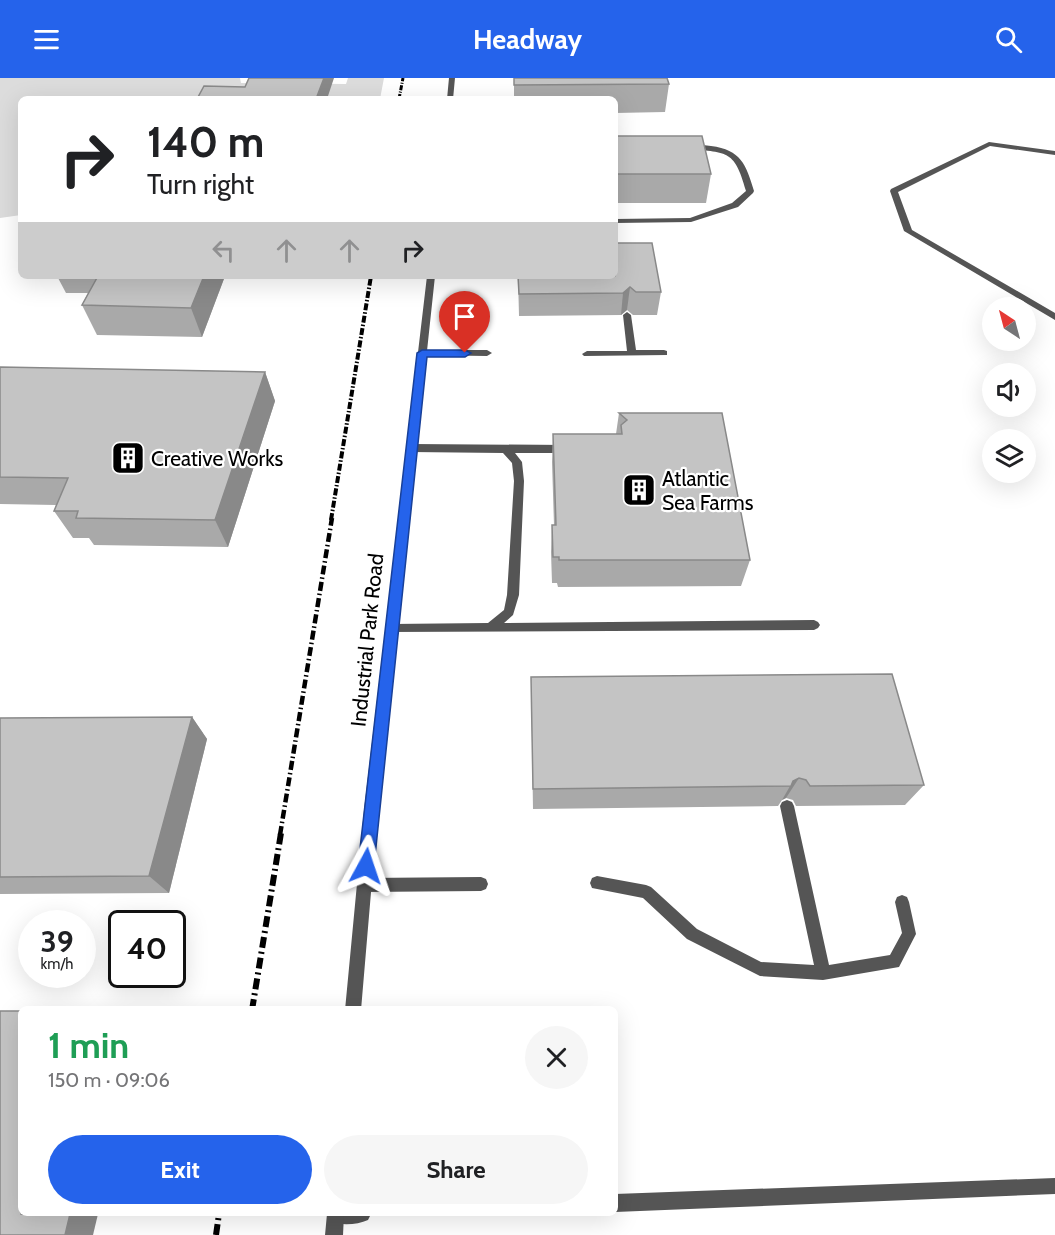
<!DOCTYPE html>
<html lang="en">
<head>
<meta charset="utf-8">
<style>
  body { margin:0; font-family:Cabin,sans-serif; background:#f6f6f6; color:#202124; height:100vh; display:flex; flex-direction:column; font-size:22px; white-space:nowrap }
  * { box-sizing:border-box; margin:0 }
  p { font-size:20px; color:#757577 }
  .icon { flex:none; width:33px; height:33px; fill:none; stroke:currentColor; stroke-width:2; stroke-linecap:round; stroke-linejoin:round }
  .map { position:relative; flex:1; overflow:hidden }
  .side { position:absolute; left:18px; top:928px; width:600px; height:210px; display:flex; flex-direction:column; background:#fff; border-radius:9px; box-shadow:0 6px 24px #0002 }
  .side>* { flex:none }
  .top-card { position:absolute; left:18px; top:18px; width:600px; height:183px; border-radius:9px; box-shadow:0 6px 24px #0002; background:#fff; color:#202124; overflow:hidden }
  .needle { width:39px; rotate:324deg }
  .buttons { position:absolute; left:982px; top:219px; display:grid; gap:12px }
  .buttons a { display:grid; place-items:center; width:54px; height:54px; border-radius:50%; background:#fff; box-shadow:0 6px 24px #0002; font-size:30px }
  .speed { position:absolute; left:18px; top:832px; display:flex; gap:12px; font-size:30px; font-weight:700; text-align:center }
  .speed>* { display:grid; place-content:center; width:78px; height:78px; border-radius:50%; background:#fff; box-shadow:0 6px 24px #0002; line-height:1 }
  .speed small { font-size:15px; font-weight:400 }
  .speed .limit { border:3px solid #111; border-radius:9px; background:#fff; color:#111 }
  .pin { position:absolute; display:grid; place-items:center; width:51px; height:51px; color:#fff; margin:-62px -26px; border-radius:50% 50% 50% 0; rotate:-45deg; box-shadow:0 0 6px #0007 }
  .pin .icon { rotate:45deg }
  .me { position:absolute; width:66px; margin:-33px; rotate:5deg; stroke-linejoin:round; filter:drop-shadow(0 0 4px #0008) }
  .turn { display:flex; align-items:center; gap:21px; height:126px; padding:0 30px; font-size:27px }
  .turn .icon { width:78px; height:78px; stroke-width:2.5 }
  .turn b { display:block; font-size:42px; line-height:51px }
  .lanes { display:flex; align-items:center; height:57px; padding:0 30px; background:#0003; justify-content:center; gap:30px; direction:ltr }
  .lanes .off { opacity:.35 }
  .round { display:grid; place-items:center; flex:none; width:63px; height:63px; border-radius:32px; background:#f6f6f6 }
  .headline { display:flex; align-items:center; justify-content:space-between; height:102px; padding:0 30px }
  h1 { font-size:36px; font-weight:800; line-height:45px; color:#1e9e55 }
  .cta { display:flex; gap:12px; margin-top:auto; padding:12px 30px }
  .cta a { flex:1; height:69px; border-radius:36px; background:#2563eb; color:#fff; font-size:24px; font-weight:800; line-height:69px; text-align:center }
  .cta a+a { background:#f6f6f6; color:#202124 }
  header { display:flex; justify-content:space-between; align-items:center; height:78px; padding:0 30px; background:#2563eb; color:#fff; font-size:27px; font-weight:800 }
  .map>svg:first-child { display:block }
  .green { fill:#dcdcdc }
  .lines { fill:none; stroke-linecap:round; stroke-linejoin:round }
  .service { fill:#555; fill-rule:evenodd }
  .tertiary { fill:#555; fill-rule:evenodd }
  .rail-far3 { stroke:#000; stroke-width:3; stroke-dasharray:5 1.5 1 1.5; stroke-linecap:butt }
  .rail-far2 { stroke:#000; stroke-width:4; stroke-dasharray:7 2 1.5 2; stroke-linecap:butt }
  .rail-far1 { stroke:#000; stroke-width:4.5; stroke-dasharray:9 3 1.5 3; stroke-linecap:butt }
  .rail { stroke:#000; stroke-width:6; stroke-dasharray:11 4 2 4; stroke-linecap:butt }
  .wall { fill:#a9a9a9 }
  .shaded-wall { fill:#898989 }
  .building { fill:#c4c4c4; stroke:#898989; stroke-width:1.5 }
  .route { fill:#2563eb; stroke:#184099; stroke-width:1.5 }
  .labels { text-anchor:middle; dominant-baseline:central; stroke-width:4.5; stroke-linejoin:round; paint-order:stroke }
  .poi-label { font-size:21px; fill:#000; stroke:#fff; text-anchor:start }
  .street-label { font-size:21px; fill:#000; stroke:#fff }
</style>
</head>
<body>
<header><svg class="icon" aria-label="menu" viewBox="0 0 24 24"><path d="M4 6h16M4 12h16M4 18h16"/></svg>Headway<svg class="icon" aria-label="search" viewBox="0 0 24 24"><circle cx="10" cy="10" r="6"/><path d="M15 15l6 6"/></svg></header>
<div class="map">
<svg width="1055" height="1157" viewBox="0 0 1055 1157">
  <rect width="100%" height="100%" fill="#fff"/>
  <!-- green -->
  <path class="green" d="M0,0h240l1,5 105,1 2,-6h36l-4,21h-359v116l-21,3z"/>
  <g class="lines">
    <!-- service -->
    <g class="service">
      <path d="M989,64l66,9v4l-65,-9 -92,46 14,38 143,83v7l-151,-89 -14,-40 1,-2z"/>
      <path d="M686,66c8,0 17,1 25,2 30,4 35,18 43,45l-1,2 -15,14 -47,15 -76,1v-4l75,-1 42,-15 14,-12c-12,-44 -20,-37 -60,-43z"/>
      <path d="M627,234l4,3 5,35h28l3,1v4l-83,1 -2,-2 5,-3h40l-4,-36z"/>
      <path d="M422,272h65l5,3 -5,3 -68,-1v-4z"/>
      <path d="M411,366l156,1 5,4 -5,4h-52l7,9 2,19 -5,114 -6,20 -9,8 310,-3 4,2 2,3 -2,3 -4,2 -427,2 -2,-3 2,-3 4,-2 97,-1 16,-13 3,-15 7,-114 -2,-18 -9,-10 -92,-1 -5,-4z"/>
      <path d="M787,722l5,2 2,4 35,159 61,-10 12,-22 -7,-31 2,-5 5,-2 5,2 2,5 7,32 -17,33 -76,13 -63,-4 -73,-37 -44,-41 -51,-10 -2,-5 2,-5 5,-2 49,9 5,2 46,42 64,33 53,3 -34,-159 2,-4z"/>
      <path d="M481,799l5,2 2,5 -2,5 -5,2 -117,1 -5,-2 -2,-5 2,-5 5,-2z"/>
      <path d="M1055,1100v16l-440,18v-18z"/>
      <path d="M327,1136h44l-3,6c-11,5 -28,6 -39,1z"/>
    </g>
    <!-- tertiary -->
    <g class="tertiary">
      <path d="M449,0h6l-2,21h-6z"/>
      <path d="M427,198h8l-57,534 -17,200h-16l19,-200z"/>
      <path d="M327,1136h17l-1,21h-18z"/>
    </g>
    <!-- rail-far3 -->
    <path class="rail-far3" d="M399,21l4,-21"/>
    <!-- rail-far2 -->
    <path class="rail-far2" d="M331,442l40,-244"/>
    <!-- rail-far1 -->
    <path class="rail-far1" d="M280,757l52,-317"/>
    <!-- rail -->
    <g class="rail">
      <path d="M252,932l29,-177"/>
      <path d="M216,1157l3,-21"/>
    </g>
  </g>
  <!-- wall -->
  <g class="wall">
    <path d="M514,0l155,6 -4,28 -50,1v-14h-101z"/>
    <path d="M615,58l96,38 -5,29h-91z"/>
    <path d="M652,165l9,49 -4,23h-24l-6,-5 -6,5 -102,1 -1,-40z"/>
    <path d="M57,198h168l-23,61 -105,-2 -15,-30 6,-12h-22z"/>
    <path d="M0,289l265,5 10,29 -47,146 -134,-2 -5,-7h-16l-19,-27 2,-6 -56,-1z"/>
    <path d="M619,335h103l28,147 -9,26 -183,1 -1,-4h-5l-1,-31 1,-27h2l-2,-63 1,-28h63z"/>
    <path d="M531,599l393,108 -19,20 -109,1 -3,-6 -7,-2 -4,2 -4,6 -245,3z"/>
    <path d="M192,639l15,22 -38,154 -169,1v-176z"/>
  </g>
  <!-- shaded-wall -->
  <g class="shaded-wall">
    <path d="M324,0h10l-7,21h-11z"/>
    <path d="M204,198h21l-23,61 -11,-29z"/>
    <path d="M630,209l-3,23 -6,5 2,-22z"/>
    <path d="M265,294l10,29 -47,146 -13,-27z"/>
    <path d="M192,639l15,22 -38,154 -20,-17z"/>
    <path d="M799,700l-13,20 -4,2 11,-19z"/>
    <path d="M70,1136h28l-5,21h-28z"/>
  </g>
  <!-- building -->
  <g class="building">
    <path d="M249,0h75l-8,21h-119l7,-13 41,1z"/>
    <path d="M514,0h153l2,6 -155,1z"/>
    <path d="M615,58h87l9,38h-96z"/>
    <path d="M615,165h37l9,49h-25l-6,-5 -7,6 -104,1 -1,-18h97z"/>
    <path d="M98,198h106l-13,32 -109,-3z"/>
    <path d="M0,289l265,5 -50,148 -139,-2 2,-7h-24l14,-33 -68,-1z"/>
    <path d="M619,335h103l28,147h-191v-3h-6l-1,-32h4l-3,-91h69l-1,-9 6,-5z"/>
    <path d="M892,596l32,111 -114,1 -4,-6 -7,-2 -6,3 -2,5 -258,3 -2,-112z"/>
    <path d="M192,639l-43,159 -149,1v-159z"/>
    <path d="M0,933h21v203h49l-5,21h-65z"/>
  </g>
  <!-- route -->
  <path class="route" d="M422,272h43l6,3 -6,4h-38l-53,509 -2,6 -6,2 -6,-2 -2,-6 59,-513z"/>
  <!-- icons -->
  <defs>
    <g id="building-square" transform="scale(1.725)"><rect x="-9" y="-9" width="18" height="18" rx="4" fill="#000" stroke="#fff"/><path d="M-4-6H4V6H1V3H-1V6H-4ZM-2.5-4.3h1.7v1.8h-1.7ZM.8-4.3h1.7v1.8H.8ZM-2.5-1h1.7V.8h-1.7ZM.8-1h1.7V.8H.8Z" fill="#fff"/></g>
  </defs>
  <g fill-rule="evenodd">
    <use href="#building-square" x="128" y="380"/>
    <use href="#building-square" x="639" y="412"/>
  </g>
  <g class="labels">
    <!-- poi labels -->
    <g class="poi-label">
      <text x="151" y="380">Creative Works</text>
      <text x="662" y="400">Atlantic<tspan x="662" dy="24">Sea Farms</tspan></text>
    </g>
    <!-- street labels -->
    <g class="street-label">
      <text transform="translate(367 562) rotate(-84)">Industrial Park Road</text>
    </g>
  </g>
</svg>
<div class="buttons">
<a><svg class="needle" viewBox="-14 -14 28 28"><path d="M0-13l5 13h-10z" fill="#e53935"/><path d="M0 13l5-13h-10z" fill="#757577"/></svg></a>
<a><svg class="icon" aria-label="sound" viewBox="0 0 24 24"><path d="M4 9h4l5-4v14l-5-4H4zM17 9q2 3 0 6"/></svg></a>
<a><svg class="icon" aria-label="layers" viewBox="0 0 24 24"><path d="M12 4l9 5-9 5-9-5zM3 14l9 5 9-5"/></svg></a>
</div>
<div class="speed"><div>39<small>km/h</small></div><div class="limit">40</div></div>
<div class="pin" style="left:465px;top:275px;background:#d93025"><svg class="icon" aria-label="arrive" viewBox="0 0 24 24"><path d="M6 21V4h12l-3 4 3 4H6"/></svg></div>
<svg class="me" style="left:366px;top:788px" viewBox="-20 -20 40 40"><path d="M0-17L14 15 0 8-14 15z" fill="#2563eb" stroke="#fff" stroke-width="4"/></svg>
<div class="top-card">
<div class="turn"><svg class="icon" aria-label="right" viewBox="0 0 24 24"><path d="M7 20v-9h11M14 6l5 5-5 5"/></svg><div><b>140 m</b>Turn right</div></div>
<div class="lanes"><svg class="icon off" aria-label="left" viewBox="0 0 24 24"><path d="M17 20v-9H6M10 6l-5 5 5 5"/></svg><svg class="icon off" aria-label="ahead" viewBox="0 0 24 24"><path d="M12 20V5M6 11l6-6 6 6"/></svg><svg class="icon off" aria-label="ahead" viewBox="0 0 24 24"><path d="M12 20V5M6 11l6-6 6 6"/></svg><svg class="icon" aria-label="right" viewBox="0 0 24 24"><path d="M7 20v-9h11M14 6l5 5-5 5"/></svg></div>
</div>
<section class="side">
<div class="headline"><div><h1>1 min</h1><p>150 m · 09:06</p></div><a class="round"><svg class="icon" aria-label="close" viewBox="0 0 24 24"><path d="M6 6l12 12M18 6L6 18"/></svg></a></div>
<div class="cta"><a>Exit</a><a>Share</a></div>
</section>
</div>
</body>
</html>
